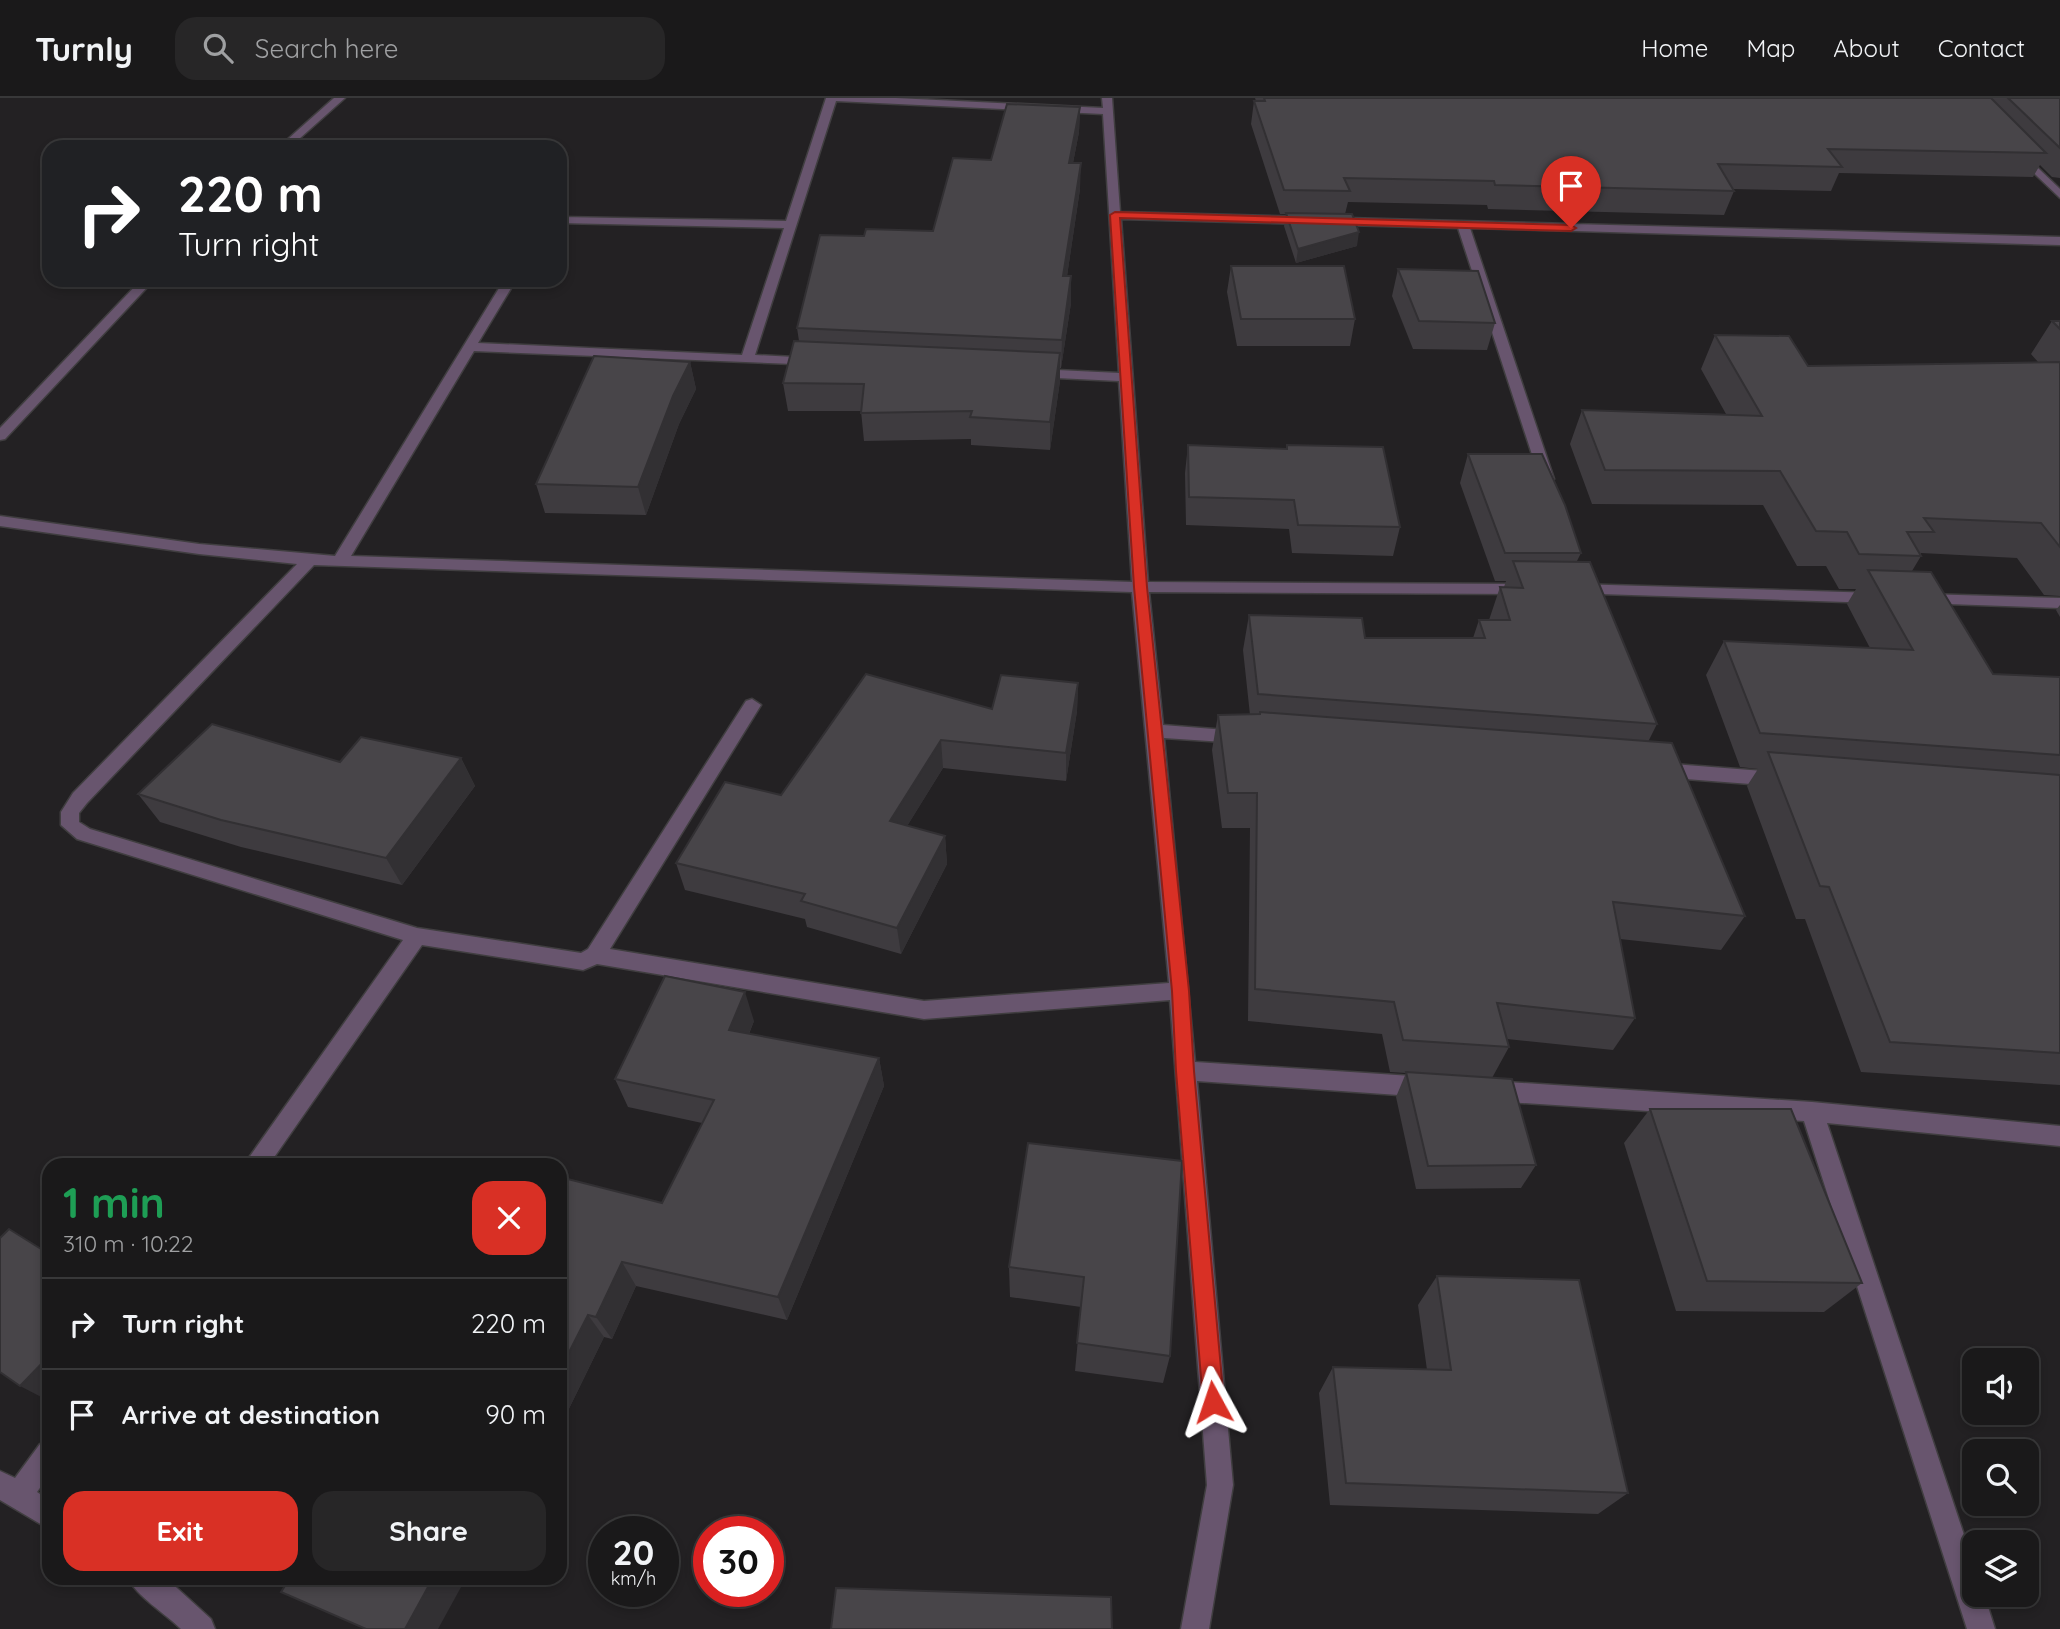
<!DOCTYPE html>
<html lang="en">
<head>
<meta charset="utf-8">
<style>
  body { margin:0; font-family:Quicksand,sans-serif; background:#272627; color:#f1f3f6; height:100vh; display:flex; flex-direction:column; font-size:26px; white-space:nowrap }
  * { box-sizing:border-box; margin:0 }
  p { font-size:23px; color:#9fa0a2 }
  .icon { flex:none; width:38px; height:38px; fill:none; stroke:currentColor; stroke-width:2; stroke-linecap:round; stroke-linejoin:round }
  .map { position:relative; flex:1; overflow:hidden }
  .details { position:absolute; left:42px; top:1060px; width:525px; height:427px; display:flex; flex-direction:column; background:#1a191a; border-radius:21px; box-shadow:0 4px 10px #0003,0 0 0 2px #383839 }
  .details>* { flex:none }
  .top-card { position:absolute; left:42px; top:42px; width:525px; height:147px; border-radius:21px; box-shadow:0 4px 10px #0003,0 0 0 2px #383839; background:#202124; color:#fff; overflow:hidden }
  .buttons { position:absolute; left:1962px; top:1250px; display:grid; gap:14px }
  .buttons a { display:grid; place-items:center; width:77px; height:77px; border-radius:14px; background:#1a191a; box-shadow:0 4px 10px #0003,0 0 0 2px #383839; font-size:35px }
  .speed { position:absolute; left:588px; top:1418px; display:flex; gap:14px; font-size:35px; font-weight:700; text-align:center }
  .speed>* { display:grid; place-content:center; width:91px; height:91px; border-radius:50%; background:#1a191a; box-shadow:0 4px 10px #0003,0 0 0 2px #383839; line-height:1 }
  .speed small { font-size:18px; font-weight:400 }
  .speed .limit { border:10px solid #d22; background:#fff; color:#111 }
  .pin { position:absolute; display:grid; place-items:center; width:60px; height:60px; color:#fff; margin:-72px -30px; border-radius:50% 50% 50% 0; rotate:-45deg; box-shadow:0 0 7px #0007 }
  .pin .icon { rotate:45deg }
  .me { position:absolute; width:77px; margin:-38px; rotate:355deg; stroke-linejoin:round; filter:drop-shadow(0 0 5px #0008) }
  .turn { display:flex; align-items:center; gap:24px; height:147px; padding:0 21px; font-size:32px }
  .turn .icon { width:91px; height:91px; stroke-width:2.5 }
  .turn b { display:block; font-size:49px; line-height:60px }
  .round { display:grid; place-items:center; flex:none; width:74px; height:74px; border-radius:21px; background:#272627 }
  .headline { display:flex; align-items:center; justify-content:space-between; height:119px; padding:0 21px }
  h1 { font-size:42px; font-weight:800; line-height:52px; color:#1e9e55 }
  .cta { display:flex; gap:14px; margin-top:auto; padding:14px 21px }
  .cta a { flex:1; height:80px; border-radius:21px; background:#d93025; color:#fff; font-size:28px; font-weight:800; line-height:80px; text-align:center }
  .cta a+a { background:#272627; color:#f1f3f6 }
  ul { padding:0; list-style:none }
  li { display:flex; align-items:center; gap:21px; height:91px; padding:0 21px; border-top:2px solid #383839 }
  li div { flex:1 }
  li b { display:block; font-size:26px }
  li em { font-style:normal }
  header { display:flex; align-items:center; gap:42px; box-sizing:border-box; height:98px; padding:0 35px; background:#1a191a; border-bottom:2px solid #383839 }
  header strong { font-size:33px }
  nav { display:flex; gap:38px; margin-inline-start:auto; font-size:24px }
  .search { width:490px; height:63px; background:#272627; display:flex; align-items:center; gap:18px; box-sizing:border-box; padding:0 24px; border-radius:21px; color:#9fa0a2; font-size:26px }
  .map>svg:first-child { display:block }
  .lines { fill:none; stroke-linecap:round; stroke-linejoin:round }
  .minor-casing { stroke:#403e40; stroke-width:3 }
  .minor { fill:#68556e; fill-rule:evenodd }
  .wall { fill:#3e3b3f }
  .shaded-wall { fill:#323033 }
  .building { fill:#484549; stroke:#323033; stroke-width:2 }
  .route { fill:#d93025; stroke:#8d1f18; stroke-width:2 }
</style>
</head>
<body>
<header>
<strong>Turnly</strong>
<div class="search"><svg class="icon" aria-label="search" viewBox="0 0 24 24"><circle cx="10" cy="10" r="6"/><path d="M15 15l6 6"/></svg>Search here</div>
<nav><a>Home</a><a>Map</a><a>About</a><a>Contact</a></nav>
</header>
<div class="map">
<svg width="2060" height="1531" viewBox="0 0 2060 1531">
  <rect width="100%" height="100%" fill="#232123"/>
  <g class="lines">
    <!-- minor casing -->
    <g class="minor-casing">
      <g id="minor">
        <path d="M334,0h11l-55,49h-11z"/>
        <path d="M826,0h70l207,10 -1,-10h10l8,114 940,25v8l-590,-17 84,251 -7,4 -7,-4 -82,-251 -337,-9 27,363 376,2 8,5 -8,5 -375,-2 14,133 76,6 6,2 3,4 -3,4 -6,2 -75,-5 31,324 232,15 8,3 3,7 -3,7 -8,3 -230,-16 36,404 -24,144h-28l26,-144 -37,-485 -246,19 -327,-55 -14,6 -161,-25 -154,221h-25l160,-226 -326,-101 -16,-14v-13l12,-19 224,-229 -98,-10 -199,-28v-10l199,28 136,12 169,-276h12l-38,63 264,12 42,-127 -224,-5v-6l226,4zM836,3l267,13 16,259 -83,-4 -7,4 7,4 83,4 13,201 -781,-26 123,-205 344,14v-6l-5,-1 -58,-3zM314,467l818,27 37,391 -245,18 -314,-52 151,-244 -9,-6 -6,2 -158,248 -7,4 -164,-25 -327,-99 -11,-7v-9l8,-10z"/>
        <path d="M2019,52l41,39v9l-45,-43 -1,-2z"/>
        <path d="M141,182h13l-149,159 -5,1v-12z"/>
        <path d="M1575,486l302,9 8,5 -8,5 -308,-10 -2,-4 2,-4z"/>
        <path d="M1925,496l135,4v10l-141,-5 -2,-4 2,-4z"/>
        <path d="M1660,665l116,9 6,2 3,5 -3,5 -6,2 -116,-9 -6,-2 -3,-5 3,-5z"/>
        <path d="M1492,983l320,21 248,24v20l-233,-23 147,442v29h10l11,35h-28l-163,-508 -312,-20 -8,-3 -3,-7 3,-7z"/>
        <path d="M49,1342v35l-12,17 12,8v29l-49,-29v-29l15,7 25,-34z"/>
        <path d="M128,1480h38l45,41 4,10h-34c-15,-15 -45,-33 -53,-51z"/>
      </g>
    </g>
    <!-- minor -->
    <use href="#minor" class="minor"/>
  </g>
  <!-- wall -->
  <g class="wall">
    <path d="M1255,0h805v80l-8,-1 -12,-12 -7,12 -194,-4 -8,18 -98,-2 1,2 -10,24 -236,-6 -1,-4 -139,-3 -3,12 12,32 -61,17 -12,-37 2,-12h-6l-29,-90 3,-23h2z"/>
    <path d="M1080,9l-1,25 -6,31 7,26 -13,87h4v27l-10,65h-1v13l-10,69 -79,-5v-6l-107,2 -3,-30h-73l-5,-28 16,-42 -2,-13 67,-92 69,-5 58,-71z"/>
    <path d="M1231,168l124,53 -5,27h-113l-10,-54z"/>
    <path d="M1398,171l97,54 -8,27 -74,-1 -21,-53z"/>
    <path d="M2052,223h8v275l-16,-1 -27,-37 -96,-5v3l-9,15 81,103 67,3v408l-199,-13 -56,-153h-9l-49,-133 11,-17 -18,-2 -34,-92 18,-34 146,7 -23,-44 9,-15h-17l-13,-23h-29l-34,-61 -171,-1 -22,-60 12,-34 144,4 -25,-45 14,-34 93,31 231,-3 -8,-9z"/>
    <path d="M690,264l6,27 -17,35 -33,91 -101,-2 -9,-29z"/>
    <path d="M1188,347l98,4 1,-4 113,82 -7,29 -101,-3 -3,-24 -103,-4 -1,-52z"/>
    <path d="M1468,356l113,99 -4,8 80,163 -9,18 97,174 -24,34 -101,-11 15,79 -22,32 -106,-11 2,8 -17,31 44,87 -15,23 -105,1 -20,-92 10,-24 -16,-1 -8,-38 -134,-13 2,-193h-28l-10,-78 6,-35h32l-7,-65 6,-35 116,23h108l6,-18h10l11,-33h4l2,-6h-11l-35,-98z"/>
    <path d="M2060,507v12l-4,-7z"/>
    <path d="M1078,585l-1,28 -11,70 -123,-13 -36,58 38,10 2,28 -46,90 -94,-27 -2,-8 -120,-29 -9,-27 316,-154z"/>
    <path d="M461,660l14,28 -73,99 -161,-38 -81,-25 -22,-28 202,-32z"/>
    <path d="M754,923l-5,13 130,24 5,28 -97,234 -151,-34 -24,53 -8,-2 -44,90v-250l102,26 40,-80 -74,-16 -13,-28z"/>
    <path d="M1650,1011l212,174 -38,29 -148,-1 -52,-168z"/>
    <path d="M1028,1045l142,213 -7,27 -88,-12 6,-64 -71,-10 -1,-30z"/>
    <path d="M1437,1178l191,217 -30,21 -268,-9 -11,-112 14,-26 94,3 -9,-65z"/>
  </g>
  <!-- shaded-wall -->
  <g class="shaded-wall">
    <path d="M1080,9l-1,25 -11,56 1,-25z"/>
    <path d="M1081,65l-1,26 -17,114v-27z"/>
    <path d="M1359,134l-2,14 -61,17 2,-14z"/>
    <path d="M1071,178v27l-10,65 1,-28z"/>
    <path d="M1060,255v28l-10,69v-28z"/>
    <path d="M690,264l6,27 -17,35 -33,91 -8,-28 35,-91z"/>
    <path d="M1078,585l-1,28 -11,70v-28z"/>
    <path d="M941,642l2,28 -50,81 -3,-28z"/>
    <path d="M461,660l14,28 -73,99 -16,-27z"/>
    <path d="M945,738l2,28 -46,90 -4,-26z"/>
    <path d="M745,894l9,29 -16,38 -9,-29z"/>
    <path d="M879,960l5,28 -97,234 -9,-23z"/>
    <path d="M622,1164l14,24 -24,53 -16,-22z"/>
    <path d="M588,1217l16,22 -44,90v-57z"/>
    <path d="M49,1258v45l-29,-15z"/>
    <path d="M433,1480h33l-28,51h-33z"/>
  </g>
  <!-- building -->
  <g class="building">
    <path d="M1264,0h727l55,55 -218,-4 14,18 -124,-3 16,27 -239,-6 -1,-4 -150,-3 6,13 -66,-1 -30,-89h11z"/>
    <path d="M2008,0h52v50z"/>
    <path d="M1007,6l73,3 -11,56h12l-18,113h8l-9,64 -265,-12 23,-93 44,1 2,-7 67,2 20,-73 38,2z"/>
    <path d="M1286,115l66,1 7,18 -61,17z"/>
    <path d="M1231,168h113l11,53h-114z"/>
    <path d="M1398,171l80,2 17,52 -76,-2z"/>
    <path d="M2052,223h8v8z"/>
    <path d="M1715,237l74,1 19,30 252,-4v185l-19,-24 -117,-5 10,14h-27l14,24 -62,-2 -12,-22 -31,-1 -36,-60 -175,-1 -23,-60 180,6z"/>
    <path d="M794,243l266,12 -10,69 -80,-5 2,-6 -111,2 3,-29 -81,-1z"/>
    <path d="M594,258l96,6 -17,34 -35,91 -102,-3z"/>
    <path d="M1188,347l99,4v-4l96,2 17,80 -102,-2 -4,-25 -105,-3z"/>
    <path d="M1468,356h74l23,51 16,48h-76z"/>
    <path d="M1513,463l77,1 67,162 -399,-30 -9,-79 113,3 3,20h120l-6,-18h31l-10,-33 23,1z"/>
    <path d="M1868,472l63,2 62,102 67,3v78l-300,-22 -36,-92 189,9z"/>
    <path d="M866,576l126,35 9,-34 77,8 -12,70 -125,-13 -51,81 55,15 -48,92 -96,-27 4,-7 -129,-31 49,-81 56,13z"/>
    <path d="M1260,614l412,31 73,173 -132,-14 22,116 -138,-15 12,44 -106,-7 -9,-38 -139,-13 2,-196h-29l-10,-78 42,-1z"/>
    <path d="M212,626l128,38 21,-25 100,21 -75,100 -165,-38 -83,-26z"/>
    <path d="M1768,654l292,23v278l-170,-11 -61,-155 -9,-1z"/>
    <path d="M665,878l80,16 -16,38 150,28 -101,239 -156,-35 -26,55 -8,-2 -28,55v-193l102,26 52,-103 -99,-21z"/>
    <path d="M1406,974l106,7 24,86 -108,1z"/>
    <path d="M1650,1011h141l71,174 -155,-2z"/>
    <path d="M1028,1045l154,18 -12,195 -93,-13 7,-66 -75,-10z"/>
    <path d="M9,1131l40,25v102l-29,30 -20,-14v-134z"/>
    <path d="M1437,1178l142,4 49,213 -282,-10 -13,-116 118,3z"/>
    <path d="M290,1480h143l-28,51h-39l-85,-37z"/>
    <path d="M836,1490l275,9 1,32h-281z"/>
  </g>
  <!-- route -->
  <path class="route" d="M1115,114l456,13 5,3 -5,3 -451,-13 27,369 42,404 5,80 30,331 -3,8 -8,3 -7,-3 -3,-8 -27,-331 -4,-80 -38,-404 -24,-372z"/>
</svg>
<div class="buttons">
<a><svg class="icon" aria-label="sound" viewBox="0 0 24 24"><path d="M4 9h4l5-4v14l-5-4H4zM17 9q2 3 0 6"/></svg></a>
<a><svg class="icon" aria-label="search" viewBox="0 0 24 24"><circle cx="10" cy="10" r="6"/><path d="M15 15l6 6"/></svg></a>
<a><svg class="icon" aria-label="layers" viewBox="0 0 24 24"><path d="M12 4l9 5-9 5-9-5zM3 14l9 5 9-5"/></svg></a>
</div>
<div class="speed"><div>20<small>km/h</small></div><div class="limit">30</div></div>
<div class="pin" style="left:1571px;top:130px;background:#d93025"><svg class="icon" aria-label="arrive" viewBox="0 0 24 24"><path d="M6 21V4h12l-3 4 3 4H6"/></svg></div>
<svg class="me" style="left:1213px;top:1304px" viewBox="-20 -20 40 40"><path d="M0-17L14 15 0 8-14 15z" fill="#d93025" stroke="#fff" stroke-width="4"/></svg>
<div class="top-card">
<div class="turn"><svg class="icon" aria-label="right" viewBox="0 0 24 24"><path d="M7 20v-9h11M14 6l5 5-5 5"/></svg><div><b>220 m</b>Turn right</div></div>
</div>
<section class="details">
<div class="headline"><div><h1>1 min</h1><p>310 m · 10:22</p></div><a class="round" style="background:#d93025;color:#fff"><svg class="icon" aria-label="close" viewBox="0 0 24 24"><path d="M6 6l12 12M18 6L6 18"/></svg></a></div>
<ul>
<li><svg class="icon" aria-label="right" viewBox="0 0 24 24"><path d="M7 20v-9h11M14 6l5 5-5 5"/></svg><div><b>Turn right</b></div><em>220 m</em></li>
<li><svg class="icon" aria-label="arrive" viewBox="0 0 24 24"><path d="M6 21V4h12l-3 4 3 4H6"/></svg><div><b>Arrive at destination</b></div><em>90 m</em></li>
</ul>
<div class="cta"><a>Exit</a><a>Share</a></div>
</section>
</div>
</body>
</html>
